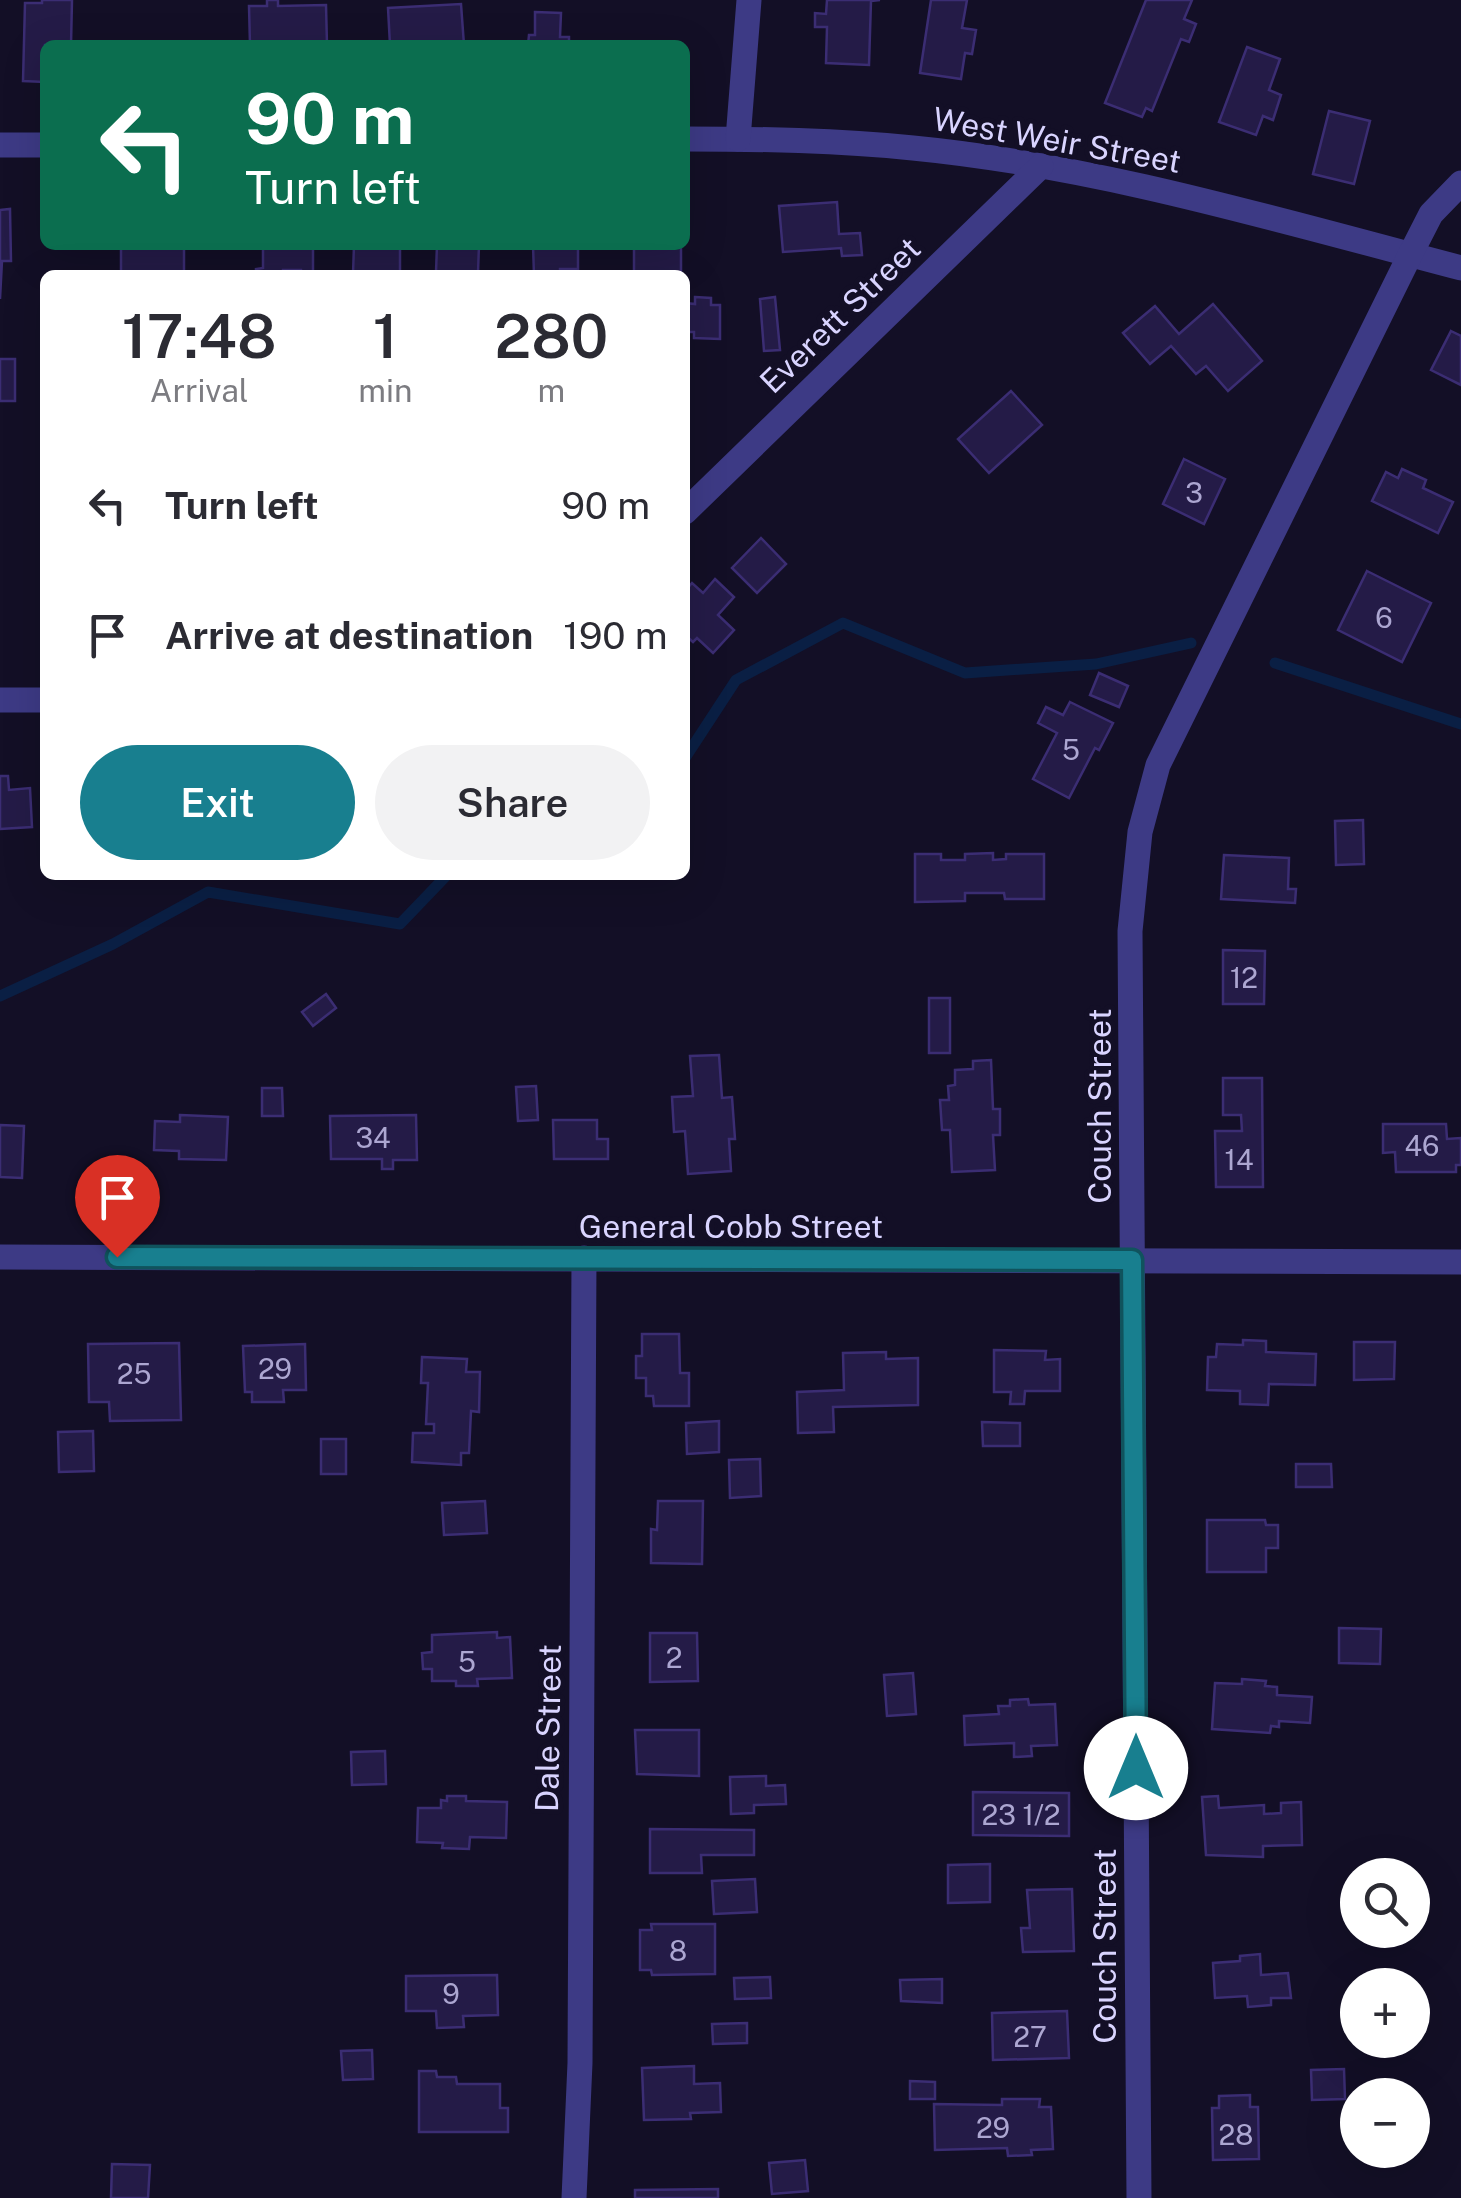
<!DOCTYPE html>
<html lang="en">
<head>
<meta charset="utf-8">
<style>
  body { margin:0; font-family:"Public Sans",sans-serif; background:#f2f2f3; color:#2b2b33; height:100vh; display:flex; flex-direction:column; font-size:38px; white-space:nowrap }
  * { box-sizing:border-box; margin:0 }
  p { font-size:32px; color:#7c7c81 }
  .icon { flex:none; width:55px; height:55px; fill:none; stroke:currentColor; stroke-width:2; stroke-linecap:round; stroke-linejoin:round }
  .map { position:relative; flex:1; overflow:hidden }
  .details { position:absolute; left:40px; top:270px; width:650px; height:610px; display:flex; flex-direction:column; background:#fff; border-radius:15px; box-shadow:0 10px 40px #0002 }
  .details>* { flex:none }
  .hud { position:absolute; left:40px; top:40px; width:650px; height:210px; border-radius:15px; box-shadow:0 10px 40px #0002; background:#0b6e4f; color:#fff; overflow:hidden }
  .buttons { position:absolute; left:1340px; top:1858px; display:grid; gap:20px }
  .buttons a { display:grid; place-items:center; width:90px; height:90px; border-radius:50%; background:#fff; box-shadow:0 10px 40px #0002; font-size:50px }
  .pin { position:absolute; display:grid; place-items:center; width:85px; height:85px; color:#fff; margin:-102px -42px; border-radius:50% 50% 50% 0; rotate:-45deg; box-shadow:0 0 10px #0007 }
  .pin .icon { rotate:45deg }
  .me { position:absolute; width:110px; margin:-55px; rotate:0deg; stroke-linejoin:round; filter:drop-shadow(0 0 8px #0008) }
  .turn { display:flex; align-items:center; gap:35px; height:210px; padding:0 40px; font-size:45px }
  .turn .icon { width:130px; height:130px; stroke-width:2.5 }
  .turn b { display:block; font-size:70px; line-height:85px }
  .eta { display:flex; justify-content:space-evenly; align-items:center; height:170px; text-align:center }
  .eta b { font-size:60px; font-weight:600; line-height:70px }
  .button { display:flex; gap:20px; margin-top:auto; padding:20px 40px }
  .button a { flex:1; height:115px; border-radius:60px; background:#187f8f; color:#fff; font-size:40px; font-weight:600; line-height:115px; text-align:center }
  .button a+a { background:#f2f2f3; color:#2b2b33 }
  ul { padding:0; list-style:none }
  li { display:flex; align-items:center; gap:30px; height:130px; padding:0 40px }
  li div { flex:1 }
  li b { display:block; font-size:38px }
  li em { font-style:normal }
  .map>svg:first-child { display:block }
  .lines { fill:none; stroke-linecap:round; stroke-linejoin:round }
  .stream { stroke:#0a1f44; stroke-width:11 }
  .building { fill:#241b47; stroke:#3b2d73; stroke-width:2.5 }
  .minor { stroke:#3d3a85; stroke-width:25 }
  .route-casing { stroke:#10535d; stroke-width:25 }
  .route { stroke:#187f8f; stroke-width:18 }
  .labels { text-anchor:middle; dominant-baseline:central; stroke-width:10; stroke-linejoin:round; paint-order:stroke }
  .number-label { font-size:28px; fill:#aca6d1 }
  .street-label { font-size:32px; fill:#d9d4ff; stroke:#130f26 }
</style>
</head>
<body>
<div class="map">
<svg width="1461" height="2198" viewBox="0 0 1461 2198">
  <rect width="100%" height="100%" fill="#130f26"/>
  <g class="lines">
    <!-- stream -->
    <g class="stream">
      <path d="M1275,663l186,61"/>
      <path d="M685,758l51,-78 107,-57 122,50 131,-9 95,-21"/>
      <path d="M0,996l113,-52 95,-52 192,32 47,-49"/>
    </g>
  </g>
  <!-- building -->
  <g class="building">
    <path d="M42,0h30l-1,45h-26v37l-22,-1 2,-78h17z"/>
    <path d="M267,0h11v6l48,-1 1,40h-77l-1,-39h18z"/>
    <path d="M827,0h53l-9,1 -2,64 -43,-2 1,-36h-12v-14l11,1z"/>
    <path d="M931,0h36l-5,28 14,2 -4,24 -7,-1 -4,26 -41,-6z"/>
    <path d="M1146,0h46l-8,19 12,5 -7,18 -8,-3 -29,72 -6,-3 -4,9 -37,-14z"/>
    <path d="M461,4l3,41h-74l-2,-37z"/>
    <path d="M535,12l26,1 -1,24h9v8h-41l1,-10h6z"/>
    <path d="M1247,47l33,12 -11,31 12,5 -8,25 -10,-4 -7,19 -37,-13z"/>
    <path d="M1329,111l41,10 -16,63 -41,-10z"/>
    <path d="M837,202l2,32 21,-1 2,22 -20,1 -1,-8 -58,4 -4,-46z"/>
    <path d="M10,209l1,52h-9l-2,38v-89z"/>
    <rect x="121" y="245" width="63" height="30"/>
    <path d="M263,245h50v30h-12v-5h-18v5h-27v-6l7,-1z"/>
    <path d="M354,245h46v30l-47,-1z"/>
    <path d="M437,245h42l-1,28 -42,-1z"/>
    <path d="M533,245h45v24h-18v6h-26z"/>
    <path d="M634,245h47v27l-47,3z"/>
    <path d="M695,297l16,1v7h9v34l-26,-1v-6h-9v-29l10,1z"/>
    <path d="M775,297l5,53 -16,1 -4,-52z"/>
    <path d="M1213,304l49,57 -34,30 -22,-25 -10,8 -25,-28 -21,18 -27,-31 32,-27 24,28z"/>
    <path d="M1451,331l10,5v49l-30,-15z"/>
    <rect x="0" y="359" width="15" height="42"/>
    <path d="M1011,391l31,34 -53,48 -31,-34z"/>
    <path d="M1184,459l41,20 -21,45 -41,-20z"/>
    <path d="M1402,469l24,11 -3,8 30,14 -15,31 -66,-32 14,-29 12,6z"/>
    <path d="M761,538l25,26 -29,29 -25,-25z"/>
    <path d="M1367,571l64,32 -29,59 -64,-32z"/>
    <path d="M715,579l19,18 -16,18 16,15 -21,23 -16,-15 -4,4 -8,-7v-44l7,-8 11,10z"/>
    <path d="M1099,673l29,13 -9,21 -29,-12z"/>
    <path d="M1070,702l43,21 -14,27 -4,-2 -26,50 -36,-19 24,-46 -19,-10 8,-16 17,8z"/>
    <path d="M0,776h8l1,14 21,-2 2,39 -32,2z"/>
    <path d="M1363,820l1,44 -28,1 -1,-44z"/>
    <path d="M993,853v7l13,-1v-5h38v45h-39l-1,-6h-39v8l-50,1v-48h26v6h24v-6z"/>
    <path d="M1224,855l65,3 -1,31h8l-1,14 -74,-4z"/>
    <path d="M1223,950l42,1 -1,53h-41z"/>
    <path d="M326,994l10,14 -23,18 -11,-14z"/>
    <rect x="929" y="998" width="21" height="55"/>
    <path d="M719,1055l3,43 10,-1 3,42h-6l2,32 -43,3 -3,-43 -11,1 -2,-35 21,-1 -3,-40z"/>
    <path d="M991,1060l2,49h7v26h-7l2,35 -43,2 -2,-42h-8l-2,-30h9l-1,-14 7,-1v-15l18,-1v-8z"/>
    <path d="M1223,1078h39l1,109h-47l-1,-56h27l-1,-16h-18z"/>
    <path d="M536,1086l2,34 -20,1 -2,-34z"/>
    <path d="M262,1088h20l1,28h-21z"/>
    <path d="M180,1115l48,2 -2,43 -47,-1v-8l-25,-1 1,-29 25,1z"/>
    <path d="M416,1115l1,45h-24v9h-11v-10h-51l-1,-43z"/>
    <path d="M553,1120h44v19h11v20h-54z"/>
    <path d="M1383,1124h63l1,15 14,-1v27h-5v7h-60l-1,-20 -12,1z"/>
    <path d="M0,1125l24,1 -2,52 -22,-1z"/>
    <path d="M642,1334h37l1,39h9v33h-35l-1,-10h-7v-18h-10v-22h6z"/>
    <path d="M1243,1340l23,1v11l50,2 -1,31 -46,-1 -1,21 -28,-1v-13l-33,-1 1,-33h8l1,-13 26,1z"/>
    <path d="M1354,1342h41l-1,37 -40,1z"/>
    <path d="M179,1343l2,77 -71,1 -1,-19h-20l-1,-58z"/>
    <path d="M305,1344l1,46h-23l1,12h-32v-10h-7l-2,-46z"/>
    <path d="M994,1350l52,1 -1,9 15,-1v32h-35l-1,13h-14l1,-12h-17z"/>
    <path d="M886,1352v7l32,-1v47l-85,2 1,25 -36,1 -1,-41 47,-2 -1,-37z"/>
    <path d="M422,1357l45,2 -1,13h14l-1,40 -8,-1 -2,42h-8v12l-49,-3 1,-29h21v-9h-8l2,-41h-7z"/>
    <path d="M719,1421v31l-32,2 -1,-31z"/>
    <path d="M982,1422l38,1v23h-37z"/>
    <path d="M93,1431l1,40 -35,1 -1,-40z"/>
    <rect x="321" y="1439" width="25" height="35"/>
    <path d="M760,1459l1,37 -31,2 -1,-38z"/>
    <path d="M1296,1464h35l1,23h-36z"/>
    <path d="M485,1501l2,32 -43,2 -2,-32z"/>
    <path d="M658,1501h45l-1,63 -51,-1v-34l6,1z"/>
    <path d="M1207,1520h58l1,5h12v23h-12v24h-59z"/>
    <path d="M1339,1628l42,1 -1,35 -41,-1z"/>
    <path d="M497,1632v6l13,-1 2,41 -35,1 1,7h-22v-5h-24v-12h-9l-1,-16 10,-1v-17z"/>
    <path d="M650,1633h47l1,48 -48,1z"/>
    <path d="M913,1673l3,41 -29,2 -3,-41z"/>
    <path d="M1242,1679l24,2 -1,5 12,1v8l35,2 -2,26 -31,-2v6l-8,-1 -1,7 -58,-4 3,-46 27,1z"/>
    <path d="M1028,1699l1,6 26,-1 2,41 -26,1 1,10 -18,1v-14l-49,2 -1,-29 35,-2 -1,-8h12v-6z"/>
    <path d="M635,1730h64v46l-62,-2z"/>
    <path d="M385,1751l1,33 -34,1 -1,-33z"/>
    <path d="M766,1776v10l19,-1 1,19 -32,1v8l-23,1 -1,-37z"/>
    <path d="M973,1792l96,1v43l-96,-1z"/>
    <path d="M447,1796h19v5l41,1 -1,36 -36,-1 -1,12 -27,-1 1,-5 -26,-1 1,-34h23v-8l6,1z"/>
    <path d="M1218,1796l1,12 45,-3v9l17,-1v-10l20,-1 1,43 -39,1v11l-57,-2 -4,-58z"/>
    <path d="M650,1829l104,1v25h-53l1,18h-52z"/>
    <path d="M990,1864v38l-42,1v-38z"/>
    <path d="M755,1879l2,33 -43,2 -2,-33z"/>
    <path d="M1072,1889l2,62 -51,1 -2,-24h9l-3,-38z"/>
    <path d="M651,1924h64v50l-63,1 -1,-5h-11v-40h12z"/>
    <path d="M1260,1954l1,21 27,-2 3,25h-20v7l-23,2 -1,-11 -32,2 -2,-35 27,-2v-5z"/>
    <path d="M497,1975l1,40 -35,1 1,11 -27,1 -1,-17h-30v-35z"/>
    <path d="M770,1977l1,21 -36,1 -1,-21z"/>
    <path d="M942,1979v24l-41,-2 -1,-21z"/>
    <path d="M1067,2011l2,47 -76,2 -1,-47z"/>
    <path d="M747,2023v20l-34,1 -1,-20z"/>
    <path d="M372,2050l1,29 -30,1 -2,-29z"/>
    <path d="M694,2066v18l26,-1 1,29 -31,1 1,6 -47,1 -2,-52z"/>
    <path d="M1344,2069l1,30 -33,1 -1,-30z"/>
    <path d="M419,2071h17l1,6h19l1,7h43v24h8v24h-89z"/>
    <path d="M910,2081l25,1v17h-25z"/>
    <path d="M1250,2095v12h8l1,52 -46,1 -1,-52h7v-12z"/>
    <path d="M1002,2099h38l-1,8h12l2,42 -22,1 1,5 -24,1 -1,-8 -72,2 -1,-46 68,1z"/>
    <path d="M805,2160l3,31 -36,3 -3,-31z"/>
    <path d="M112,2164l38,1 -2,33h-37z"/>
    <path d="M718,2189v9h-83v-8z"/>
  </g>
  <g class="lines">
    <!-- minor -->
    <g class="minor">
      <path d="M685,139c76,0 152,1 228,9 186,18 368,73 548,120"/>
      <path d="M738,139l11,-139"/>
      <path d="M0,145h45"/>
      <path d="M685,512l356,-346"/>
      <path d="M0,700h45"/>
      <path d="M0,1257l1461,5"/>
      <path d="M574,2198l6,-135 4,-805"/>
      <path d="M1139,2198l-9,-1267 10,-99 18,-67 252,-510 21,-41 30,-31"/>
    </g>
  </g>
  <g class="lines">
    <!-- route casing -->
    <g class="route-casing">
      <path id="route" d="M117,1257l1015,3 4,508"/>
    </g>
    <!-- route -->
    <use href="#route" class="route"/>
  </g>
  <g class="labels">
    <!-- number labels -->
    <g class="number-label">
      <text x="1194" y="492">3</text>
      <text x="1384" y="617">6</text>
      <text x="1071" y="749">5</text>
      <text x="1244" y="977">12</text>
      <text x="373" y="1137">34</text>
      <text x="1422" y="1145">46</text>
      <text x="1239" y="1159">14</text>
      <text x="275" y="1368">29</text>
      <text x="134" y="1373">25</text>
      <text x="674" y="1657">2</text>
      <text x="467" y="1661">5</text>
      <text x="1021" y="1814">23 1/2</text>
      <text x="678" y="1950">8</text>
      <text x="451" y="1993">9</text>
      <text x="1030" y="2036">27</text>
      <text x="993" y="2127">29</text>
      <text x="1236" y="2134">28</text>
    </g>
    <!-- street labels -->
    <g class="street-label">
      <text transform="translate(1057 140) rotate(10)">West Weir Street</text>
      <text transform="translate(840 315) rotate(-44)">Everett Street</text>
      <text transform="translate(1099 1106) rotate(-90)">Couch Street</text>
      <text x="731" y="1226">General Cobb Street</text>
      <text transform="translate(548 1728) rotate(-89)">Dale Street</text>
      <text transform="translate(1104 1946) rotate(-90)">Couch Street</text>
    </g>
  </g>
</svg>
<div class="buttons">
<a><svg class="icon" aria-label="search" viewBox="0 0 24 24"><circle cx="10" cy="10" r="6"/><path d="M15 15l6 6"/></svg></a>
<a>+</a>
<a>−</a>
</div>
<div class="pin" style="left:117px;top:1257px;background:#d93025"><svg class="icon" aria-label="arrive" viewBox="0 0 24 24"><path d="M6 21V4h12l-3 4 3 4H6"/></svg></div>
<svg class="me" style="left:1136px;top:1768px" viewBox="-20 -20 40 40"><circle r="19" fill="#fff"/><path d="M0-13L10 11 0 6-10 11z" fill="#187f8f"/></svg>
<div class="hud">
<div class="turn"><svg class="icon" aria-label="left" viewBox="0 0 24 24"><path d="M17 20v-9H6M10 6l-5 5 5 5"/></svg><div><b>90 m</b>Turn left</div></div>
</div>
<section class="details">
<div class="eta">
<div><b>17:48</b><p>Arrival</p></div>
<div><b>1</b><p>min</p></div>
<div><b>280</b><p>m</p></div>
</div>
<ul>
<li><svg class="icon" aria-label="left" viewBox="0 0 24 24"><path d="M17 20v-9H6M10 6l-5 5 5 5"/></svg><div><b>Turn left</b></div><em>90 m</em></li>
<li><svg class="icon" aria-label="arrive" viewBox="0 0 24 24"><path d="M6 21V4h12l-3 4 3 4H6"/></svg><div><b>Arrive at destination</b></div><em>190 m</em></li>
</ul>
<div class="button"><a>Exit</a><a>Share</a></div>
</section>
</div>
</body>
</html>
